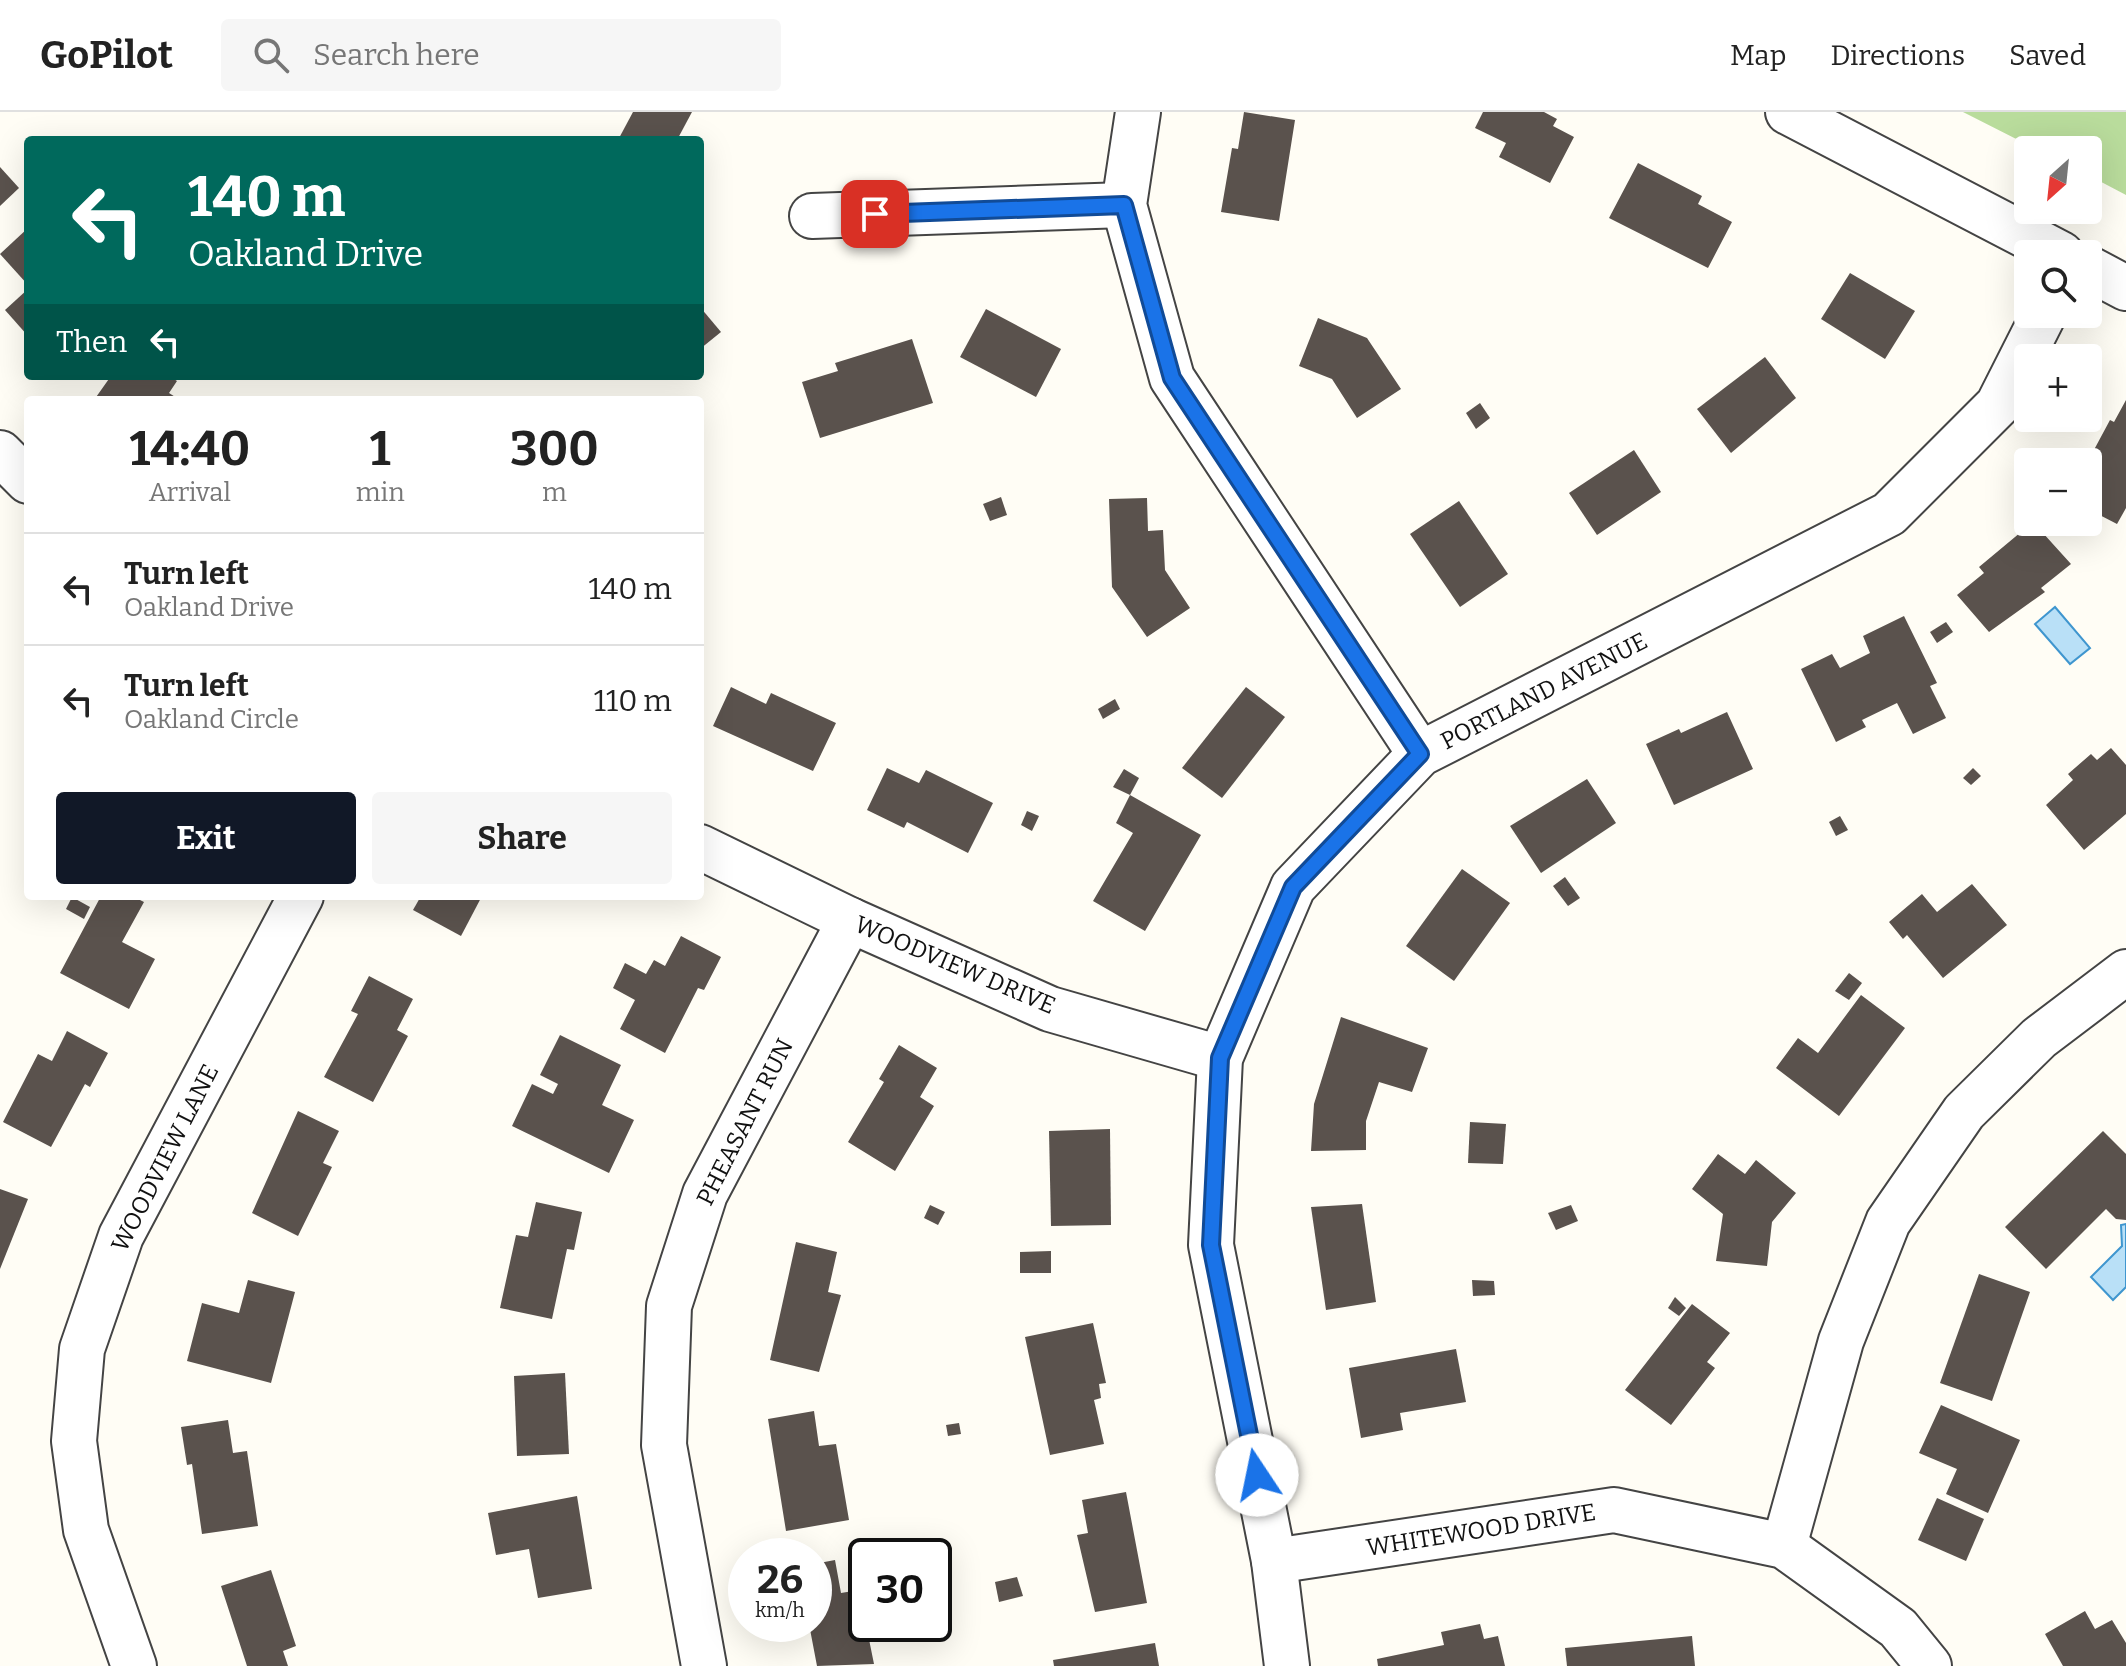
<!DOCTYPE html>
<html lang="en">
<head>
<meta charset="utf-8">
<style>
  body { margin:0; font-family:Bitter,serif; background:#f6f6f6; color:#222; height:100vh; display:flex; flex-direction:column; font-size:30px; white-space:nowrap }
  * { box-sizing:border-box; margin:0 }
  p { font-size:26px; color:#767676 }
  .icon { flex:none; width:44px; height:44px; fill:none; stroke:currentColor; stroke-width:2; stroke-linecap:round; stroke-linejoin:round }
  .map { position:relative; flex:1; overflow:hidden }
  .panel { position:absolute; left:24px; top:284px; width:680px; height:504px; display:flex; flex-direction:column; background:#fff; border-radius:8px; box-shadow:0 8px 32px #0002 }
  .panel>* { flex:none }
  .guide { position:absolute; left:24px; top:24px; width:680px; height:244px; border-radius:8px; box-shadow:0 8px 32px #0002; background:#00695c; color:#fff; overflow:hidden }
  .needle { width:52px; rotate:207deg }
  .buttons { position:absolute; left:2014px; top:24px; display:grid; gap:16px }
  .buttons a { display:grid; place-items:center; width:88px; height:88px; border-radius:8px; background:#fff; box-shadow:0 8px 32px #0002; font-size:40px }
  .speed { position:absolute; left:728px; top:1426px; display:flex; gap:16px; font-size:40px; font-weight:700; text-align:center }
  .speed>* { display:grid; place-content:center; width:104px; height:104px; border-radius:50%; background:#fff; box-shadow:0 8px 32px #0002; line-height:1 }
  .speed small { font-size:20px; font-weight:400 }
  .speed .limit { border:4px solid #111; border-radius:12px; background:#fff; color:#111 }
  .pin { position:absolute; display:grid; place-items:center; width:68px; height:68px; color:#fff; margin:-34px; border-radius:16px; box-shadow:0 4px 12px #0006 }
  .me { position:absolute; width:88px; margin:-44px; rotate:349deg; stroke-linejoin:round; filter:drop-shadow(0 0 6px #0008) }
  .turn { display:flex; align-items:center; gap:28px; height:168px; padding:0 32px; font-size:36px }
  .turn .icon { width:104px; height:104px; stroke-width:2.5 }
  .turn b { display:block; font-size:56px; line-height:68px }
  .then { display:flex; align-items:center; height:76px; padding:0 32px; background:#0003; gap:16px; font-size:30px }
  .eta { display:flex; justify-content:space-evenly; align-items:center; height:136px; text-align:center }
  .eta b { font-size:48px; font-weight:700; line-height:56px }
  .cta { display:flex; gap:16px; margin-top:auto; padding:16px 32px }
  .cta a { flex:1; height:92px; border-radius:8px; background:#111827; color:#fff; font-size:32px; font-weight:700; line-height:92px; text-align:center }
  .cta a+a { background:#f6f6f6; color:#222 }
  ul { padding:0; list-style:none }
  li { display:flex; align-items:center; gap:24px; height:112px; padding:0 32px; border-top:2px solid #e0e0e0 }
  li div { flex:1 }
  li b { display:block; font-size:30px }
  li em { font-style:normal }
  header { display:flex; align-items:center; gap:48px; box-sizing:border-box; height:112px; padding:0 40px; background:#fff; border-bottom:2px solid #e0e0e0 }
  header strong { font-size:38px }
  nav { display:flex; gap:44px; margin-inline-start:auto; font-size:28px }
  .search { width:560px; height:72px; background:#f6f6f6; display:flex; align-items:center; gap:20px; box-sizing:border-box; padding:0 28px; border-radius:8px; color:#767676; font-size:30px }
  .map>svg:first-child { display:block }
  .forest { fill:#b9dc9c }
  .water { fill:#b9e0f7; stroke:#3f96cf; stroke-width:2 }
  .building { fill:#5a524d }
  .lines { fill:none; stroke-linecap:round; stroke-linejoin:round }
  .minor-casing { stroke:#444; stroke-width:48 }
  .minor { stroke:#fff; stroke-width:44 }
  .route-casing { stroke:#114b97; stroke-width:20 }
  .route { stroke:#1a73e8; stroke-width:14 }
  .labels { text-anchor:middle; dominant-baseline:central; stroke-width:8; stroke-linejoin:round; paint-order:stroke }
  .street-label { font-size:24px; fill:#111; stroke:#fff }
</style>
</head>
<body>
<header>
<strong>GoPilot</strong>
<div class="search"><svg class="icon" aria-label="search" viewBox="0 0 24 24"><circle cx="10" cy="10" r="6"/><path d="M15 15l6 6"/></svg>Search here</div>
<nav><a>Map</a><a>Directions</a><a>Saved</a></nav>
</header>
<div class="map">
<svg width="2126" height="1554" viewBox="0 0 2126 1554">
  <rect width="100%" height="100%" fill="#fffdf5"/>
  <!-- forest -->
  <path class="forest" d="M1963,0h163v83l-38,-20v-25h-50z"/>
  <!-- water -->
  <g class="water">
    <path d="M2055,495l35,41 -20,16 -35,-40z"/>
    <path d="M2126,1112v63l-13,13 -22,-23 31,-31 -1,-21z"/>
  </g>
  <!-- building -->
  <g class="building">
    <path d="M633,0h59l-15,28h-59z"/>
    <path d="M1244,0l51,8 -16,101 -58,-9 11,-64 6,1z"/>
    <path d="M1483,0h61l13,7 -4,7 21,11 -24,46 -51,-26 7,-14 -31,-15z"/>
    <path d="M1638,51l64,33 -4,8 34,18 -24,46 -99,-50z"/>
    <path d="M0,55l19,21 -19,18z"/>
    <path d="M28,116v57l-28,-31z"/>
    <path d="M1850,161l65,38 -30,48 -64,-40z"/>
    <path d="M28,177v47l-23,-26z"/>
    <path d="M700,195l21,25 -21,17z"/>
    <path d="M986,197l75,40 -25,48 -76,-40z"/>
    <path d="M1318,206l49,20 34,51 -44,29 -25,-39 -33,-13z"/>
    <path d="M912,227l21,64 -113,35 -18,-56 36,-11 -3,-8z"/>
    <path d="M1765,245l31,41 -65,55 -34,-44z"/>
    <path d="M111,264h58l8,5 -8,12 11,7h-86z"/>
    <path d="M2126,288v108l-9,16 -29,-15v-48l22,-41 4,2z"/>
    <path d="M1480,291l10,15 -14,11 -10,-16z"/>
    <path d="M1634,338l27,42 -64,43 -28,-42z"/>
    <path d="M1001,385l6,18 -17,6 -7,-17z"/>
    <path d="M1147,386l1,33 15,-1 2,40 25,38 -43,29 -35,-50 -3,-88z"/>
    <path d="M1459,389l49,73 -48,33 -50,-73z"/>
    <path d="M2033,410l38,42 -30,24 4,4 -56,40 -32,-37 27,-22 -5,-6z"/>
    <path d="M1904,504l33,67 -7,3 16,32 -33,16 -16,-31 -35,17 4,7 -30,15 -35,-73 31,-15 8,14 30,-15 -7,-17z"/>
    <path d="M1946,510l7,10 -16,11 -7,-11z"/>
    <path d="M731,575l35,17 5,-11 65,30 -23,48 -100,-45z"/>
    <path d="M1246,575l39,30 -63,81 -40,-30z"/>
    <path d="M1115,587l5,10 -17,10 -5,-10z"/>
    <path d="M1727,600l26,57 -79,36 -28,-61 33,-15 2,4z"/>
    <path d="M2111,636l15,17v49l-42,36 -38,-45 27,-25 -5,-6 23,-20 6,6z"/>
    <path d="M887,656l32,15 7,-13 67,33 -25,50 -61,-31 -3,6 -37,-18z"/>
    <path d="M1973,656l8,8 -10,9 -8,-7z"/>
    <path d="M1124,657l15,9 -9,17 -17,-8z"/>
    <path d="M1587,667l29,44 -75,50 -31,-47z"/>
    <path d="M1130,683l71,40 -56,96 -52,-30 40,-68 -17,-10z"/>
    <path d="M1027,699l12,5 -7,15 -11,-6z"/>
    <path d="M1840,704l8,14 -12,6 -7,-14z"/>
    <path d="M1462,757l48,34 -56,78 -48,-35z"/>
    <path d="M1565,765l15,21 -12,8 -15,-20z"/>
    <path d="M1972,772l35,41 -64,53 -36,-43 -4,4 -14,-17 33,-28 15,18z"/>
    <path d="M101,784h31l12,6 -22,40 33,17 -26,50 -69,-36z"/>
    <path d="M421,784h61l-21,40 -48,-26z"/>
    <path d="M72,785l18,10 -6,12 -18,-10z"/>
    <path d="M681,824l40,21 -17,33 -6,-2 -33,65 -45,-24 15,-29 -22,-12 12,-25 21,11 8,-14 11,6z"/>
    <path d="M1849,861l13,10 -13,17 -14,-9z"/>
    <path d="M369,864l44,23 -16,31 11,6 -35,66 -49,-25 34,-63 -7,-3z"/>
    <path d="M1861,883l44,33 -66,88 -63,-48 22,-30 20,15z"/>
    <path d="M1341,905l87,31 -16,44 -33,-10 -13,39v29l-55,1 3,-47z"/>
    <path d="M67,919l41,22 -18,34 -5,-3 -34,63 -48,-25 35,-68 14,7z"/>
    <path d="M560,923l61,30 -19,40 32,15 -25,53 -97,-47 20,-42 21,10 5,-10 -18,-9z"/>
    <path d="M899,933l38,23 -17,29 14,9 -39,65 -47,-29 36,-60 -5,-3z"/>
    <path d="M298,999l41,20 -16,32 9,4 -34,69 -46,-23z"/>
    <path d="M1470,1010l36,2 -3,40 -35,-1z"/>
    <path d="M1110,1017l1,96 -60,1 -2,-95z"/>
    <path d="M2103,1019l23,23v66l-10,-1 -10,-10 -60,60 -41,-42z"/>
    <path d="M1718,1042l27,20 11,-14 40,33 -24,29 -5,44 -51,-5 7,-47 -31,-25z"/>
    <path d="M0,1077l28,10 -28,70z"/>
    <path d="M536,1090l46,10 -8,38 -7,-1 -15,70 -52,-11 16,-73 12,2z"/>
    <path d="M1362,1092l14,98 -50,8 -15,-103z"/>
    <path d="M930,1093l15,7 -7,13 -14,-7z"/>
    <path d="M1571,1093l7,16 -22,9 -8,-17z"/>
    <path d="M796,1130l41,10 -9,40 13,3 -22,77 -49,-12z"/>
    <path d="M1051,1139v22h-31v-21z"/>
    <path d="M1979,1162l51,18 -38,109 -52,-18z"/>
    <path d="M248,1168l47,12 -24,91 -84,-22 15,-58 37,10z"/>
    <path d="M1472,1168l22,1 1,14 -22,1z"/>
    <path d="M1675,1185l11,11 -7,8 -11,-8z"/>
    <path d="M1692,1192l38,29 -23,29 8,6 -44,57 -46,-35z"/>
    <path d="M1093,1211l13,60 -7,1 2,14 -7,2 10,44 -54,11 -25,-118z"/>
    <path d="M1456,1237l10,53 -66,11 3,17 -42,8 -12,-70z"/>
    <path d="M565,1261l4,81 -52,2 -3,-80z"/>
    <path d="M1941,1293l79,35 -32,73 -42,-19 11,-25 -38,-16z"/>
    <path d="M814,1299l5,35 17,-2 13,76 -63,11 -18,-112z"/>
    <path d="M228,1308l5,33 14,-2 11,75 -56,8 -10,-70 -5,1 -6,-38z"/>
    <path d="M959,1311l2,11 -13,2 -2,-11z"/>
    <path d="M1126,1380l21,111 -52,9 -18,-77 11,-2 -6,-33z"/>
    <path d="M577,1384l15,93 -54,9 -9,-49 -33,6 -8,-42z"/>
    <path d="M1937,1386l47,21 -18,42 -48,-21z"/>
    <path d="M835,1448l6,33 18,-3 15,74 -57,2 -8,-42h5v-60z"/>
    <path d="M271,1458l25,76 -13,5 5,15h-41l-26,-80z"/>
    <path d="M1017,1465l6,19 -24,6 -4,-20z"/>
    <path d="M2085,1499l10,18 17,-9 14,23v23h-63l-18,-32z"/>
    <path d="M1480,1512l4,15 14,-3 7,30h-127l-1,-7 67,-14 -3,-13z"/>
    <path d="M1692,1524l3,30h-128l-2,-18z"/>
    <path d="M1155,1531l4,23h-105l-1,-6z"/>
  </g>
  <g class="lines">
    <!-- minor casing -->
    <g class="minor-casing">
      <g id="minor">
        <path d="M1138,0l-14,93 48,173 248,376"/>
        <path d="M1788,0l273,142"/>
        <path d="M812,104l312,-11"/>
        <path d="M2088,156l38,20"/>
        <path d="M0,341l28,28"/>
        <path d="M700,735l150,73 200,89 170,49"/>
        <path d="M1784,1434l57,-205 47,-119 76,-110 75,-74 87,-66"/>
        <path d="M1274,1449l340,-51 170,36 114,82 31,38"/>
        <path d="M134,1554l-48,-136 -12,-89 8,-92 39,-113 180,-340"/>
        <path d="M704,1554l-40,-221 5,-139 36,-112 145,-274"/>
        <path d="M1287,1554l-13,-105 -63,-316 9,-187 73,-171 127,-133 469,-240 109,-109 46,-91"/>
      </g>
    </g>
    <!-- minor -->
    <use href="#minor" class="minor"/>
  </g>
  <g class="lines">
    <!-- route casing -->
    <g class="route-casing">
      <path id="route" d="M875,102l249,-9 48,173 248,376 -127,133 -73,171 -9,187 46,230"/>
    </g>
    <!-- route -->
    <use href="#route" class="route"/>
  </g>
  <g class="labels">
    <!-- street labels -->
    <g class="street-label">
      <text transform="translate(1544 579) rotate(-27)">PORTLAND AVENUE</text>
      <text transform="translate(955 853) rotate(23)">WOODVIEW DRIVE</text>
      <text transform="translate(745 1010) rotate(-63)">PHEASANT RUN</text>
      <text transform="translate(165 1046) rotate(-63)">WOODVIEW LANE</text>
      <text transform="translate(1481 1418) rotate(-9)">WHITEWOOD DRIVE</text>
    </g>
  </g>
</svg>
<div class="buttons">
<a><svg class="needle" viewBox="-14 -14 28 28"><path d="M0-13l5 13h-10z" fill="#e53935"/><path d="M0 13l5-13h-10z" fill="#767676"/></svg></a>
<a><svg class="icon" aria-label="search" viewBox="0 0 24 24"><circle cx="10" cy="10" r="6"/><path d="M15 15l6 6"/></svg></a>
<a>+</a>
<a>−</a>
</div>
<div class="speed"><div>26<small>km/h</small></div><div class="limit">30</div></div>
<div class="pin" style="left:875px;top:102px;background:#d93025"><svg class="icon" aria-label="arrive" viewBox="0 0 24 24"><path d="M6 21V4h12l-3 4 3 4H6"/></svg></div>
<svg class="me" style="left:1257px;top:1363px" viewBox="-20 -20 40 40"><circle r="19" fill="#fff"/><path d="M0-13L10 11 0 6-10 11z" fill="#1a73e8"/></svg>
<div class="guide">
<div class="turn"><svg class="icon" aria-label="left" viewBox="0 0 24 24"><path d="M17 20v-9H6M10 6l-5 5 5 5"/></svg><div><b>140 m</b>Oakland Drive</div></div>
<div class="then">Then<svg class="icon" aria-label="left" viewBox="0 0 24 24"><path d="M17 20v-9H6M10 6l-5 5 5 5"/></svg></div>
</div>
<section class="panel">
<div class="eta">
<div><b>14:40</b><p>Arrival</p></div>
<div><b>1</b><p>min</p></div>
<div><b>300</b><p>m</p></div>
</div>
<ul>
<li><svg class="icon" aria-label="left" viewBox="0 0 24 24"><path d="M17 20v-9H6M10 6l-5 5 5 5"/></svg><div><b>Turn left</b><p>Oakland Drive</p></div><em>140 m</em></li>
<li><svg class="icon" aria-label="left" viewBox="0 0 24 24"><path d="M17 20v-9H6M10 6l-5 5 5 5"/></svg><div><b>Turn left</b><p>Oakland Circle</p></div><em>110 m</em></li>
</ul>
<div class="cta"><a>Exit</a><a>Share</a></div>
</section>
</div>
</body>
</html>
